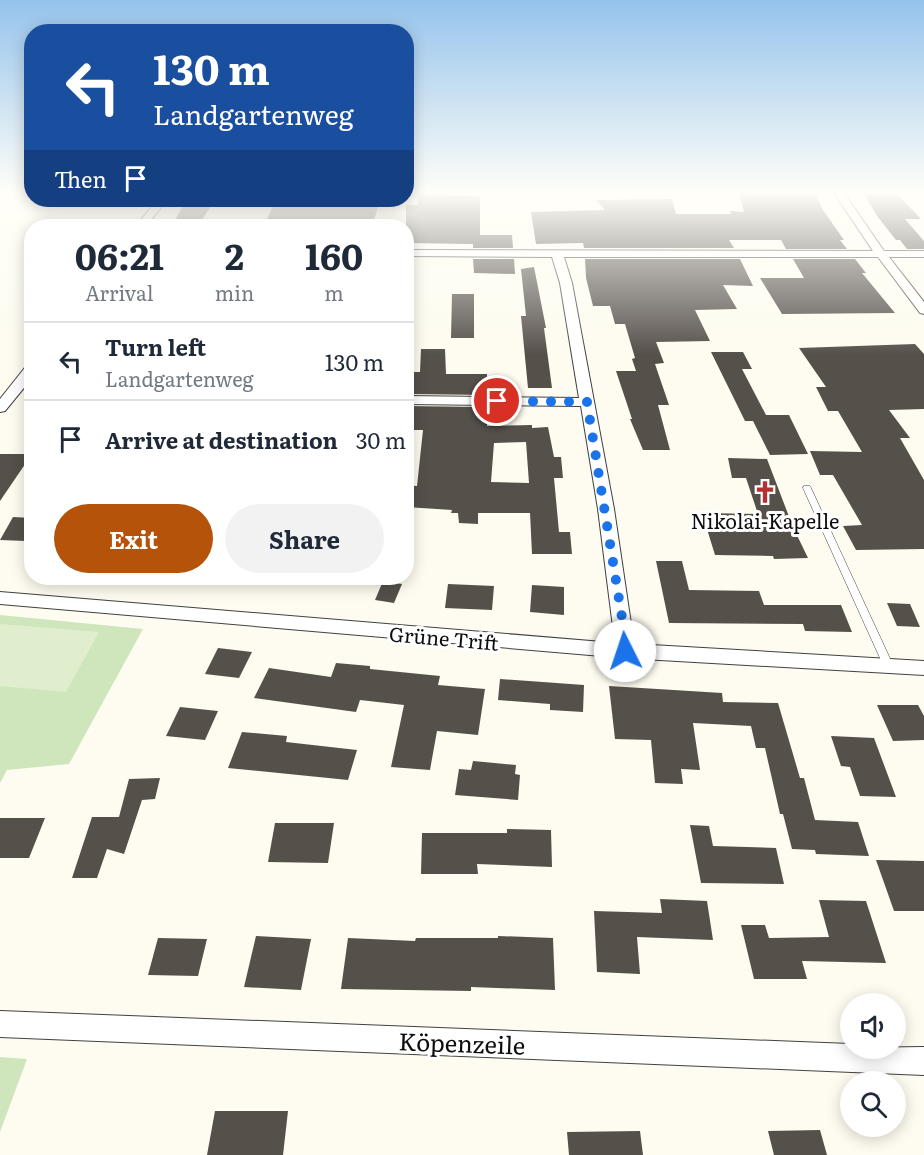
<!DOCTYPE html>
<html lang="en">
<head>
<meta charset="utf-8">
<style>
  body { margin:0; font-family:Literata,serif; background:#f2f2f3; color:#1f2937; height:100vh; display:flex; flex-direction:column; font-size:22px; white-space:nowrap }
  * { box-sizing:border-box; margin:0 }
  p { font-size:20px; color:#747a83 }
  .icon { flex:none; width:33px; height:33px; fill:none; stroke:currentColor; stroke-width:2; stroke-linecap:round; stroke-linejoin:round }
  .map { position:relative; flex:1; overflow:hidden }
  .sheet { position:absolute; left:24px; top:219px; width:390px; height:366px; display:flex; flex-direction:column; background:#fff; border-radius:24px; box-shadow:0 3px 15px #0003 }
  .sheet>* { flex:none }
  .guide { position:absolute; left:24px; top:24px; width:390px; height:183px; border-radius:24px; box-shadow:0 3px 15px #0003; background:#1a4fa0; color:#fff; overflow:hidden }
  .tools { position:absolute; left:840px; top:993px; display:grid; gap:12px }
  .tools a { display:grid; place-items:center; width:66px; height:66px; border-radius:50%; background:#fff; box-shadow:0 3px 15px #0003; font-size:30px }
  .pin { position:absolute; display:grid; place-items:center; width:51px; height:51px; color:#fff; margin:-26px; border:3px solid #fff; border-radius:50%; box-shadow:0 2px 6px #0007 }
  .me { position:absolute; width:66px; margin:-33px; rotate:356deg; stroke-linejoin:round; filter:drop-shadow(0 0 4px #0008) }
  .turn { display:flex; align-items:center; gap:21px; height:126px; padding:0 30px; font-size:27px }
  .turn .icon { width:78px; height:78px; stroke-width:2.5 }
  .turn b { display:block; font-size:42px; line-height:51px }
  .then { display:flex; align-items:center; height:57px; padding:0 30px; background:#0003; gap:12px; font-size:22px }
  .eta { display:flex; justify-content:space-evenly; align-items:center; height:102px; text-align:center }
  .eta b { font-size:36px; font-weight:700; line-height:42px }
  .cta { display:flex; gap:12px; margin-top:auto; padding:12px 30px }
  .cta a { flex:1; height:69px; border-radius:36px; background:#b45309; color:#fff; font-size:24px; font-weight:700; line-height:69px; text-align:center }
  .cta a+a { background:#f2f2f3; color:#1f2937 }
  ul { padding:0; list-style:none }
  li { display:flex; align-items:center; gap:18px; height:78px; padding:0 30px; border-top:2px solid #e0e1e3 }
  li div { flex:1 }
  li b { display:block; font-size:22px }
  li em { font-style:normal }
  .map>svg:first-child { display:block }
  .green { fill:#cfe6bc }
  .pitch { fill:#e1eecd }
  .building { fill:#56504b; fill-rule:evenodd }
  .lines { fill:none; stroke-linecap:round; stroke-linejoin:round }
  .lane-casing { stroke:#414141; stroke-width:1 }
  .street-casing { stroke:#414141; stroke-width:2 }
  .lane { fill:#fff; fill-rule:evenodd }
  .street { fill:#fff; fill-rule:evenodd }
  .route { stroke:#1a73e8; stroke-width:10; stroke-dasharray:0 18 }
  .labels { text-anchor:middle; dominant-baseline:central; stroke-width:6; stroke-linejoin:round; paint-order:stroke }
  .poi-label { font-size:20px; fill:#0e0e0e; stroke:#fff }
  .street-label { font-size:20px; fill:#0e0e0e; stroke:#fff }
  .near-street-label { font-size:24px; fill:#0e0e0e; stroke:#fff }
</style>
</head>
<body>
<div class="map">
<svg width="924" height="1155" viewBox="0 0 924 1155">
  <rect width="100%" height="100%" fill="#fefcf0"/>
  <!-- green -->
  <g class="green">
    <path d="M0,615l143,14 -74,135 -62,6 -7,13z"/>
    <path d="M0,1057l27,2 -27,73z"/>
  </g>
  <!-- pitch -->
  <path class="pitch" d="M0,624l99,8 -33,60 -66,-6z"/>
  <!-- building -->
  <g class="building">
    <path d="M739,193l77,2 7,15 21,30h-4l7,9h-61l-5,-9h-52l5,8h-150l-1,-5 -47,1 -5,-32 74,-2 -9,-10 76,-1 4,15h55l-1,-3 14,1z"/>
    <path d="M864,194l34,1 23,24h-16l19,22v8h-17l-7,-9h-4l-19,-24z"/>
    <path d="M419,195l61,1v39h32l1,13h-40v-4l-67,-1v-38h12z"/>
    <path d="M349,200h31l-6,20h-16l-2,6h-92l11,-24h74z"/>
    <path d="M185,202l28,1 -14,21h-26z"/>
    <path d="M473,259h41l1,15 -41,-1z"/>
    <path d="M585,259h155l13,27 -30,-1 14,24 -42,1 15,31 -54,1 8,21 -9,1 14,41h-11l12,45h-27l-13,-31h2l-16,-48h20l-4,-12 3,-1 -10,-34h-10l-5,-18h-17l-7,-28z"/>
    <path d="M793,259h62l11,14h-4l33,40 -113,1 -22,-36h44z"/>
    <path d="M534,267l12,61h-2l8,60h-24l-7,-72h5l-5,-47z"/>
    <path d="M452,294h22v44h-23z"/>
    <path d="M915,344l9,10v55l-35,1 21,28h-10l24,42v69l-68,1 -13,-24 19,-1 -29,-50h-13l-10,-24 52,1 -24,-41h-10l-12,-24h10l-27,-39z"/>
    <path d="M421,349h24l1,25h41v21l-81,-1v-19h5v-3h9z"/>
    <path d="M711,352h32l9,17h-10l24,46h23l19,39 -38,1 -17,-34h-8z"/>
    <path d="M406,406l81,1v19l45,-1v3l16,-1 6,30h7l2,21h-9l5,54h11l2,22h-40l-2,-41h-52v11l-19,-1 -1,-10h-7l1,-3 -46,-3v-22l11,1 6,-56h-17zM526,442l3,41 -38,-1 3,-39z"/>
    <path d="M0,454h32l-32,47z"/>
    <path d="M728,458l39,1 26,68 15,31 -34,1 -1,-3 -58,-1 -13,-42 56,1 -12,-36h-14z"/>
    <path d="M13,517l19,1v13l-6,10 -26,-1z"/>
    <path d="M656,561h26l7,29 70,1 5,14h77l11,27 -47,-1 -2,-7 -134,-1z"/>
    <path d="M383,581l19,3 -8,19 -19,-3z"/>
    <path d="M448,584l46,2 -2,24 -47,-2z"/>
    <path d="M532,585l32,2v28l-34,-3z"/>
    <path d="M887,603l23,1 10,23 -23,-1z"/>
    <path d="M218,648l34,4 -13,26 -34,-4z"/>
    <path d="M336,663l34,3v3l70,7 -2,9 47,4 -7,46 -41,-4 -7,39 -39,-3 13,-62 -44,-5 -4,12 -102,-14 15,-30 62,9z"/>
    <path d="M500,679l84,6 -1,27 -33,-2v-6l-52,-4z"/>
    <path d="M609,686l113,7 1,9 55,1 22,75h4l11,42 43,2 11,34 -53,-2 -1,-4 -23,-1 -9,-35h-3l-15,-66h-9l-5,-22 -58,-3 7,47 -19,-1 2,15 -28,-1 -4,-43 -36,-1z"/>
    <path d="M877,705h41l6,11v24l-31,1z"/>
    <path d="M180,707l38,4 -13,29 -39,-4z"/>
    <path d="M242,732l45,4 -1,6 71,8 -9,30 -120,-12z"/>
    <path d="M831,736l43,2 22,59 -36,-1 -10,-29 -9,-1z"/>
    <path d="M473,761l43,4 -1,9 5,1 -2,25 -63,-5 4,-26 12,1z"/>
    <path d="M160,778l-5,21 -13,1 -18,54 -17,-5 -10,29h-25l20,-61h27l10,-38z"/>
    <path d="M0,818h45l-16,40h-29z"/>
    <path d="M275,823h59l-6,40 -60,-1z"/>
    <path d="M690,825l19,1 4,20 63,2 8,36 -83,-1z"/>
    <path d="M507,829l44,1 1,37 -75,-3 1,10h-57l1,-41h85z"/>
    <path d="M876,860l48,1v50h-30z"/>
    <path d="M660,899l47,2 6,39 -76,-3 3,37 -43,-2 -3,-61 68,2z"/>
    <path d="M819,900l47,1 20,62 -84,-2 5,18h-53l-13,-54h24l4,13 60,-1z"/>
    <path d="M256,936l55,3 -10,51 -57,-3z"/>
    <path d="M498,936l55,2 2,52 -84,-3v4l-130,-2 7,-51 67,3 1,-3h82z"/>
    <path d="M158,938l49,1 -9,37 -50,-1z"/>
    <path d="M215,1111h73l-5,44h-76z"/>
    <path d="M820,1130l7,25h-53l-6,-24z"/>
    <path d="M640,1131l3,24h-74l-2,-23z"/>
  </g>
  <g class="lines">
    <!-- lane casing -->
    <g class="lane-casing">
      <path id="lane" d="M804,486h6l1,2 83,179 -1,2h-8l-1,-2 -81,-179z"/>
    </g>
    <!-- street casing -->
    <g class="street-casing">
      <g id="street">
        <path d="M834,193h10l40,58h40v6h-35l35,45v12l-4,-1 -42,-56h-314l8,26 42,226 20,135 290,17v14l-299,-17 -625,-54v-12l615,51 -17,-134 -17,-103 -175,-2v-8l173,2 -19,-115 -8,-26 -146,-1v-6l467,1z"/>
        <path d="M157,200h10l-21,26h-10z"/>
        <path d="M32,364v14l-27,33 -5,1v-13l27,-34z"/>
        <path d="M0,1011l850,33v4l74,-1v28l-924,-38z"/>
      </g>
    </g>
    <!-- lane -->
    <use href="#lane" class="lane"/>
    <!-- street -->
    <use href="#street" class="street"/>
  </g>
  <!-- sky -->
  <linearGradient id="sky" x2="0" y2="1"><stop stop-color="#95c3ec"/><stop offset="0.54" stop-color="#fffef8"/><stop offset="1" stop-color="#fffef8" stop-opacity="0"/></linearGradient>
  <rect width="924" height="355" fill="url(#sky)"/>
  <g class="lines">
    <!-- route -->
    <path class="route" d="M497,401l90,1 37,228 1,21"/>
  </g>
  <!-- icons -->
  <defs>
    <g id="church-bare" transform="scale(1.8)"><path d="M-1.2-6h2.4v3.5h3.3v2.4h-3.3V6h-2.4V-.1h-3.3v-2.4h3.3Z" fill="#b33231" stroke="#fff" stroke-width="2.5" paint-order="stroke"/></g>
  </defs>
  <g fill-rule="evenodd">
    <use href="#church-bare" x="765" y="492"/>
  </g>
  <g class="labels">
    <!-- poi labels -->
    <g class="poi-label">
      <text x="765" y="520">Nikolai-Kapelle</text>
    </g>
    <!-- street labels -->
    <g class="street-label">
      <text transform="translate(444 637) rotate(5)">Grüne Trift</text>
    </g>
    <!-- near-street labels -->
    <g class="near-street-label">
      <text transform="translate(462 1042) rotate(2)">Köpenzeile</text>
    </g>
  </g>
</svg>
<div class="tools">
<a><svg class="icon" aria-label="sound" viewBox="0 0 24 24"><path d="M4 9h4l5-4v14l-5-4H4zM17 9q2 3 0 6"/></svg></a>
<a><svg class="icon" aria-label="search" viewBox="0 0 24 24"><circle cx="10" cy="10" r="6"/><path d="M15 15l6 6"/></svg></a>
</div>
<div class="pin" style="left:497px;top:401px;background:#d93025"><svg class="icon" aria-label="arrive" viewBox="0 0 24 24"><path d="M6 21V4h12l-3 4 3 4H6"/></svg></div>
<svg class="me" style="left:625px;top:651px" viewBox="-20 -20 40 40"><circle r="19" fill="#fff"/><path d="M0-13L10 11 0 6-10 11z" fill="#1a73e8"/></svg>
<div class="guide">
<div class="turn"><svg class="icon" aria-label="left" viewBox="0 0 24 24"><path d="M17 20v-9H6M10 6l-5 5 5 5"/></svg><div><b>130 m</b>Landgartenweg</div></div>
<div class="then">Then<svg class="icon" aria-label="arrive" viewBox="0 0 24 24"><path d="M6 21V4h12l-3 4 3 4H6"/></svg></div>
</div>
<section class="sheet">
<div class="eta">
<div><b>06:21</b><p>Arrival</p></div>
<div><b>2</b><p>min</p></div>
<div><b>160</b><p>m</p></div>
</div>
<ul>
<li><svg class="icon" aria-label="left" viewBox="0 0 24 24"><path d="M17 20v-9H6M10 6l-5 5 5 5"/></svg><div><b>Turn left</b><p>Landgartenweg</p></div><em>130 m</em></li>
<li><svg class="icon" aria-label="arrive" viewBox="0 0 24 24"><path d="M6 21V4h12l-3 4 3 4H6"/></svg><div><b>Arrive at destination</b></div><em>30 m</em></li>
</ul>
<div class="cta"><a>Exit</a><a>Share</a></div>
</section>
</div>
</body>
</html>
